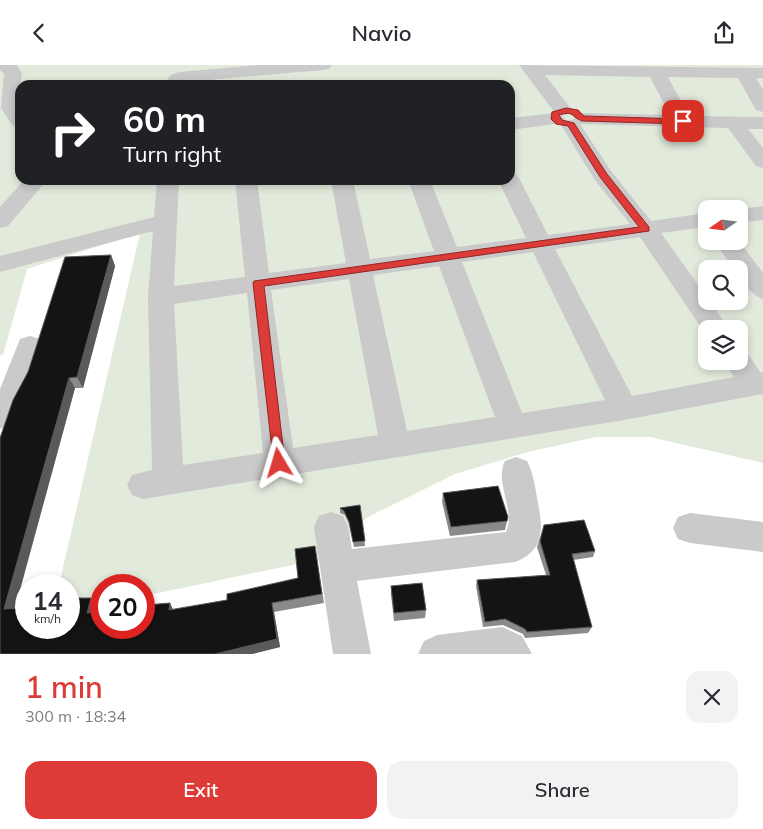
<!DOCTYPE html>
<html lang="en">
<head>
<meta charset="utf-8">
<style>
  body { margin:0; font-family:Mulish,sans-serif; background:#f2f2f3; color:#2b2b33; height:100vh; display:flex; flex-direction:column; font-size:19px; white-space:nowrap }
  * { box-sizing:border-box; margin:0 }
  p { font-size:16px; color:#7c7c81 }
  .icon { flex:none; width:28px; height:28px; fill:none; stroke:currentColor; stroke-width:2; stroke-linecap:round; stroke-linejoin:round }
  .map { position:relative; height:589px; overflow:hidden }
  .side { display:flex; flex-direction:column; background:#fff; flex:1 }
  .side>* { flex:none }
  .guide { position:absolute; left:15px; top:15px; width:500px; height:105px; border-radius:15px; box-shadow:0 2px 8px #0003; background:#202124; color:#fff; overflow:hidden }
  .needle { width:32px; rotate:256deg }
  .tools { position:absolute; left:698px; top:135px; display:grid; gap:10px }
  .tools a { display:grid; place-items:center; width:50px; height:50px; border-radius:10px; background:#fff; box-shadow:0 2px 8px #0003; font-size:25px }
  .speed { position:absolute; left:15px; top:509px; display:flex; gap:10px; font-size:25px; font-weight:700; text-align:center }
  .speed>* { display:grid; place-content:center; width:65px; height:65px; border-radius:50%; background:#fff; box-shadow:0 2px 8px #0003; line-height:1 }
  .speed small { font-size:12px; font-weight:400 }
  .speed .limit { border:8px solid #d22; background:#fff; color:#111 }
  .pin { position:absolute; display:grid; place-items:center; width:42px; height:42px; color:#fff; margin:-21px; border-radius:10px; box-shadow:0 2px 8px #0006 }
  .me { position:absolute; width:55px; margin:-28px; rotate:353deg; stroke-linejoin:round; filter:drop-shadow(0 0 4px #0008) }
  .turn { display:flex; align-items:center; gap:18px; height:105px; padding:0 25px; font-size:22px }
  .turn .icon { width:65px; height:65px; stroke-width:2.5 }
  .turn b { display:block; font-size:35px; line-height:42px }
  .round { display:grid; place-items:center; flex:none; width:52px; height:52px; border-radius:15px; background:#f2f2f3 }
  .summary { display:flex; align-items:center; justify-content:space-between; height:85px; padding:0 25px }
  h1 { font-size:30px; font-weight:600; line-height:38px; color:#dd3b37 }
  .primary-button { display:flex; gap:10px; margin-top:auto; padding:10px 25px }
  .primary-button a { flex:1; height:58px; border-radius:15px; background:#dd3b37; color:#fff; font-size:20px; font-weight:600; line-height:58px; text-align:center }
  .primary-button a+a { background:#f2f2f3; color:#2b2b33 }
  header { display:flex; justify-content:space-between; align-items:center; height:65px; padding:0 25px; background:#fff; font-size:22px; font-weight:600 }
  .map>svg:first-child { display:block }
  .green { fill:#e2eadc; fill-rule:evenodd }
  .lines { fill:none; stroke-linecap:round; stroke-linejoin:round }
  .minor { fill:#cacaca; fill-rule:evenodd }
  .wall { fill:#8a8a8a }
  .shaded-wall { fill:#5a5a5a }
  .building { fill:#141414; stroke:#5a5a5a }
  .route { fill:#dd3b37; stroke:#902624 }
</style>
</head>
<body>
<header><svg class="icon" aria-label="back" viewBox="0 0 24 24"><path d="M15 5l-7 7 7 7"/></svg>Navio<svg class="icon" aria-label="share" viewBox="0 0 24 24"><path d="M12 15V3M7 8l5-5 5 5M5 13v7h14v-7"/></svg></header>
<div class="map">
<svg width="763" height="589" viewBox="0 0 763 589">
  <rect width="100%" height="100%" fill="#fff"/>
  <!-- green -->
  <path class="green" d="M0,0h763v398l-113,-26h-54l-68,15 -73,22 -89,44 -40,40 -182,38v-11h-43v20l-32,6v-26h-10l81,-352 -113,36 -24,86h-3zM20,20h490v95h-490zM706,144h33v32h-33zM706,204h33v32h-33zM706,264h33v32h-33z"/>
  <g class="lines">
    <!-- minor -->
    <g class="minor">
      <path d="M0,0h17l5,9 -2,11v43l-7,-2 -12,-18 3,-34 -4,-4z"/>
      <path d="M260,0h72l-3,4 -6,1 -138,12v3h-18c0,-9 4,-11 13,-13z"/>
      <path d="M519,0l244,3v10h-7l7,12v22l-7,-2 -18,-32 -70,-1 21,39 74,1v12h-15l15,19v20l-7,-2 -28,-38 -148,-4 31,47 40,50 55,-8v14l-45,6 45,63v5h4l19,28h-23v6l-66,-98 -85,12 77,147 102,-19 -10,-16h15v-10l9,3 13,19 2,-1v22l-139,26 -481,79 -11,-4 -5,-10 5,-10 20,-5 -4,-173 5,-66 -153,41v-16l154,-39 3,-37h22l-5,106 71,-9 -10,-97h22l12,93 77,-10 -15,-83h22l17,79 64,-8 -26,-71h22l27,67 69,-9 -28,-58h12v-6l7,1 3,5 28,55 82,-11 -35,-44 -34,-55 3,-4 9,-1 2,-5 7,-2 88,2 -20,-38 -105,-2 27,35 -3,4 -7,2 3,3 -3,4 -52,7v-12l45,-5zM533,187l72,148 -83,13 -60,-151zM439,201l56,151 -88,14 -34,-156zM349,214l29,156 -85,13 -22,-158zM247,228l16,160 -80,12 -9,-161z"/>
      <path d="M24,115h23l-39,46 -8,2v-21z"/>
      <path d="M763,141v14l-24,3v-14z"/>
      <path d="M714,176h25l24,32v26c-11,-4 -24,-18 -24,-30h-5z"/>
      <path d="M30,271l10,3 4,7 -12,36 -22,43 -10,4v-40l20,-50z"/>
      <path d="M516,392l11,4c6,12 8,24 10,37 6,28 9,53 -22,64l-158,19 14,73h-38l-19,-127 5,-11 12,-4 12,4 5,11 4,22 154,-17c10,-22 -12,-49 -1,-71z"/>
      <path d="M690,448l73,9v30l-73,-9 -12,-4 -5,-11 5,-11z"/>
      <path d="M502,562l20,9 10,18h-114l6,-13 13,-6z"/>
    </g>
  </g>
  <!-- wall -->
  <g class="wall">
    <path d="M111,190l4,11 -32,122h-8l-60,221 11,18 65,-29 6,9 -1,5 5,15 69,-24 3,7 54,-10 71,-22 17,-32 9,57 -50,9 6,35 -28,7h-252v-216z"/>
    <path d="M443,428l65,24 -3,13 -55,6 -8,-34z"/>
    <path d="M360,440l5,41 -11,1 -4,-21 -5,-11 -5,-2v-5z"/>
    <path d="M544,460l51,26 -2,6 -20,3 19,67 -4,6 -63,5 -2,-4 -20,-9 -20,2 -7,-41 1,-6 69,-5 -9,-28z"/>
    <path d="M391,521l35,24 -1,8 -31,3 -3,-27z"/>
  </g>
  <!-- shaded-wall -->
  <g class="shaded-wall">
    <path d="M111,190l4,11 -32,122 -6,-11z"/>
    <path d="M69,313l6,10 -63,230 -8,-9z"/>
    <path d="M91,533l6,9 -3,15 -7,-9z"/>
    <path d="M170,538l4,9 -5,-2z"/>
    <path d="M272,538l2,9 6,35 -28,7h-37z"/>
  </g>
  <!-- building -->
  <g class="building">
    <path d="M111,190l-34,122 -8,1 -65,231 22,-1v19h43v-29h22l-4,15 14,-1v15h43v-19h1l1,-3 24,-2 -1,7 58,-10v-6l71,-16 -3,-29 20,-3 7,48 -50,9 5,36 -62,15h-215v-216l13,-38 15,-28 37,-115z"/>
    <path d="M498,421l10,31 -1,4 -56,6 -8,-34z"/>
    <path d="M360,440l5,36 -12,1 -4,-20 -5,-11 -4,-3z"/>
    <path d="M584,455l11,31 -23,3 20,73 -65,5 -2,-3 -20,-10 -20,3 -8,-42 73,-5 -10,-34 4,-16z"/>
    <path d="M422,518l4,27 -32,3 -3,-27z"/>
  </g>
  <!-- route -->
  <path class="route" d="M566,43l12,2 6,6 99,3 4,2 -4,3 -101,-3c-11,-4 -8,-11 -23,-6l3,5 12,3 33,51 42,53v4l-385,55 21,177 -2,4 -4,2 -5,-2 -21,-184 1,-2 385,-54 -39,-50 -32,-51 -12,-2 -5,-5 1,-7z"/>
</svg>
<div class="tools">
<a><svg class="needle" viewBox="-14 -14 28 28"><path d="M0-13l5 13h-10z" fill="#e53935"/><path d="M0 13l5-13h-10z" fill="#7c7c81"/></svg></a>
<a><svg class="icon" aria-label="search" viewBox="0 0 24 24"><circle cx="10" cy="10" r="6"/><path d="M15 15l6 6"/></svg></a>
<a><svg class="icon" aria-label="layers" viewBox="0 0 24 24"><path d="M12 4l9 5-9 5-9-5zM3 14l9 5 9-5"/></svg></a>
</div>
<div class="speed"><div>14<small>km/h</small></div><div class="limit">20</div></div>
<div class="pin" style="left:683px;top:56px;background:#d93025"><svg class="icon" aria-label="arrive" viewBox="0 0 24 24"><path d="M6 21V4h12l-3 4 3 4H6"/></svg></div>
<svg class="me" style="left:279px;top:398px" viewBox="-20 -20 40 40"><path d="M0-17L14 15 0 8-14 15z" fill="#dd3b37" stroke="#fff" stroke-width="4"/></svg>
<div class="guide">
<div class="turn"><svg class="icon" aria-label="right" viewBox="0 0 24 24"><path d="M7 20v-9h11M14 6l5 5-5 5"/></svg><div><b>60 m</b>Turn right</div></div>
</div>
</div>
<section class="side">
<div class="summary"><div><h1>1 min</h1><p>300 m · 18:34</p></div><a class="round"><svg class="icon" aria-label="close" viewBox="0 0 24 24"><path d="M6 6l12 12M18 6L6 18"/></svg></a></div>
<div class="primary-button"><a>Exit</a><a>Share</a></div>
</section>
</body>
</html>
